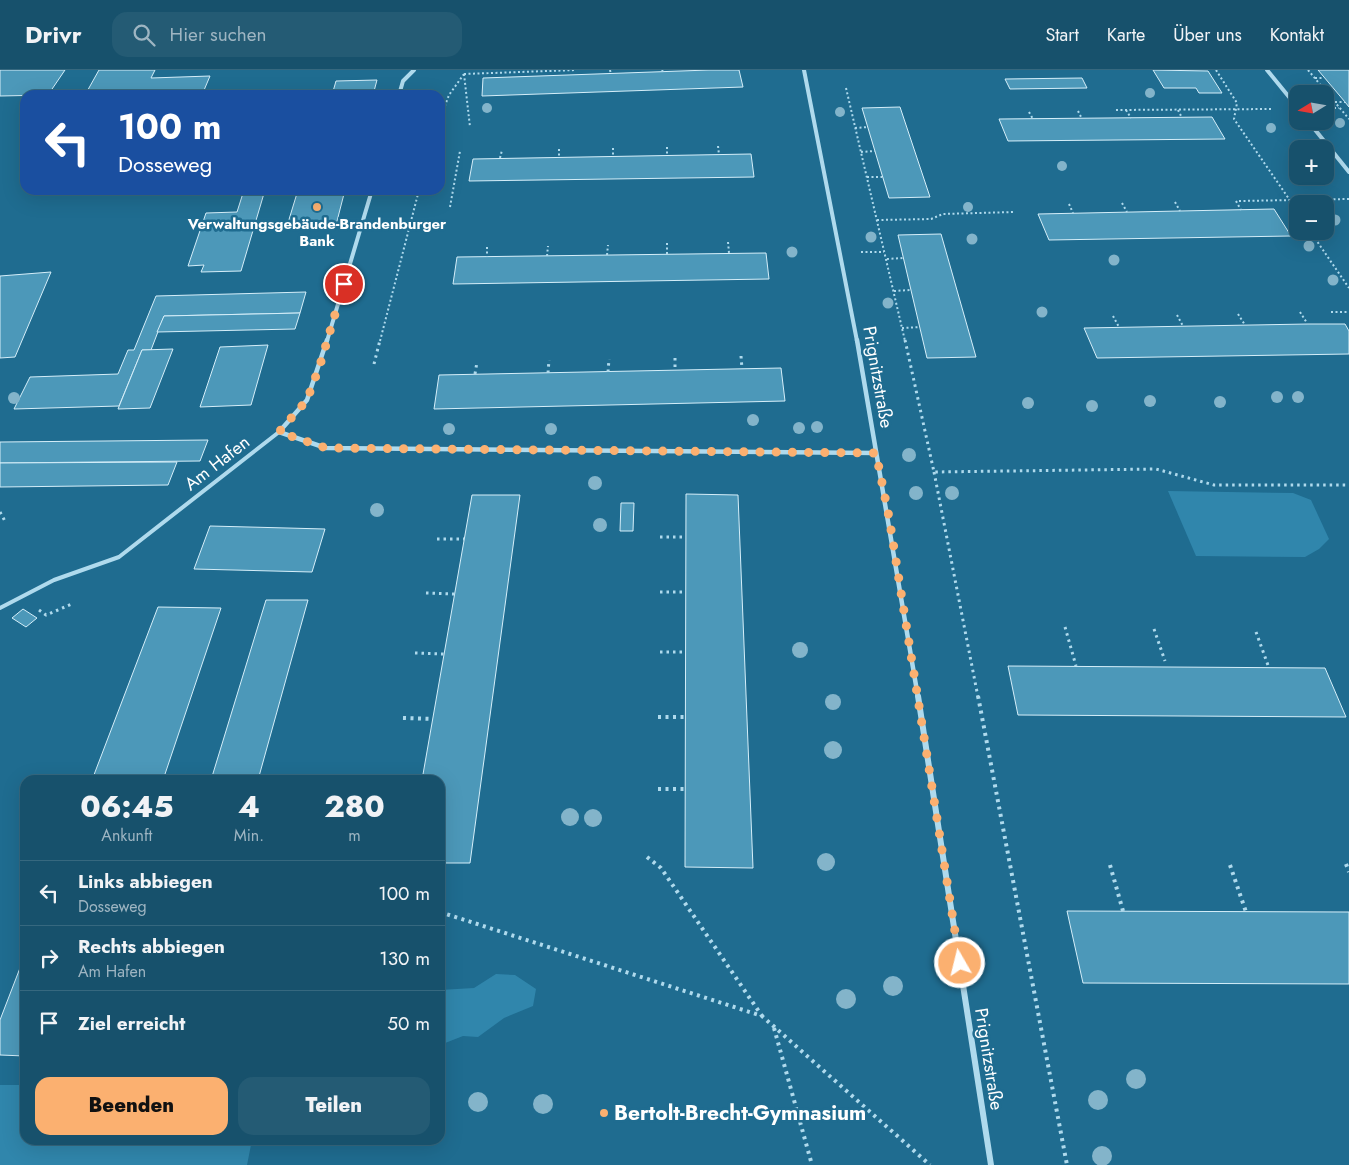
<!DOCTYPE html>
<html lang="de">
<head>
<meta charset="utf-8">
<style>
  body { margin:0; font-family:Jost,sans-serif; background:#245b74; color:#f1f3f6; height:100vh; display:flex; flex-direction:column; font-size:19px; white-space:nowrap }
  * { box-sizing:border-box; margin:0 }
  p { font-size:16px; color:#9eb5c2 }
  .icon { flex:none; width:28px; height:28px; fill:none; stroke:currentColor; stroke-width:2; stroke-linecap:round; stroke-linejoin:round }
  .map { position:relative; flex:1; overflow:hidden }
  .drawer { position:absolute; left:20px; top:705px; width:425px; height:370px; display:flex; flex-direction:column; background:#17516c; border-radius:15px; box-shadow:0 5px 20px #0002,0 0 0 1px #36687f }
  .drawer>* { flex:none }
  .banner { position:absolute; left:20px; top:20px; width:425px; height:105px; border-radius:15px; box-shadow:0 5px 20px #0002,0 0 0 1px #36687f; background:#1a4fa0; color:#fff; overflow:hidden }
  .needle { width:32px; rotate:259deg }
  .controls { position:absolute; left:1289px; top:15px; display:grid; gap:10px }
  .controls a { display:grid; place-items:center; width:45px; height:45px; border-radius:10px; background:#17516c; box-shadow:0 5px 20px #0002,0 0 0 1px #36687f; font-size:25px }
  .pin { position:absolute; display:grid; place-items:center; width:42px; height:42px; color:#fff; margin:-21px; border:2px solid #fff; border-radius:50%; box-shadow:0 1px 5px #0007 }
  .me { position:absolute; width:55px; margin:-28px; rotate:352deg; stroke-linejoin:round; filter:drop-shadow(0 0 4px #0008) }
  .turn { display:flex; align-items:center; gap:18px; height:105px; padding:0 15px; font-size:22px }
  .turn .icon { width:65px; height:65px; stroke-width:2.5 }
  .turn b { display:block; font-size:35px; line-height:42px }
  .eta { display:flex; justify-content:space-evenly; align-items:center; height:85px; text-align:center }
  .eta b { font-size:30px; font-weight:800; line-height:35px }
  .button { display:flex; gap:10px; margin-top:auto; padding:10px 15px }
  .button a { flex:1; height:58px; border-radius:15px; background:#fbb070; color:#111; font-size:20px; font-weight:800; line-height:58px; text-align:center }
  .button a+a { background:#245b74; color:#f1f3f6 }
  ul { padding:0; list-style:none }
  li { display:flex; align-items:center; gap:15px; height:65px; padding:0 15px; border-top:1px solid #36687f }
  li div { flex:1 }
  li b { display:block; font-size:19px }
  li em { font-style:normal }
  header { display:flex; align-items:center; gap:30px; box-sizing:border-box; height:70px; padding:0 25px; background:#17516c; border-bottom:1px solid #36687f }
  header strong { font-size:24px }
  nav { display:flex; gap:28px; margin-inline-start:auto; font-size:18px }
  .search { width:350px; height:45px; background:#245b74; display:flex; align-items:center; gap:12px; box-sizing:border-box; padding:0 18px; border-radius:15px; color:#9eb5c2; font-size:19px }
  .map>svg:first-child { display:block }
  .green { fill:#3086ac }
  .building { fill:#4c98b9; stroke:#d5eef9 }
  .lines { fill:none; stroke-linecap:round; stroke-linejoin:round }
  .path-far2 { stroke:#afdaed; stroke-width:2; stroke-dasharray:2 2.5; stroke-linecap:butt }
  .path-far1 { stroke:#afdaed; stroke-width:3; stroke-dasharray:2.5 4; stroke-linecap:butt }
  .path { stroke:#afdaed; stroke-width:4; stroke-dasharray:3 4.5; stroke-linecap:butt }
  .service { stroke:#afdaed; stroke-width:4 }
  .minor-far2 { stroke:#afdaed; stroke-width:4 }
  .minor-far1 { stroke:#afdaed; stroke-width:4.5 }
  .minor { stroke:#afdaed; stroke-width:6 }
  .tree { fill:#83b4ca }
  .route { stroke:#fbb070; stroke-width:9; stroke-dasharray:0 16.2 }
  .poi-dot { fill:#fbb070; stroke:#1f6c90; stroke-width:2 }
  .labels { text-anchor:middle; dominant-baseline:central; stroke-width:5; stroke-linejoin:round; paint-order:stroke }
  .far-poi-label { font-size:15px; font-weight:bold; fill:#fff; stroke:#1f6c90 }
  .street-label { font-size:18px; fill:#fff; stroke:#1f6c90 }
  .near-poi-label { font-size:21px; font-weight:bold; fill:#fff; stroke:#1f6c90; text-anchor:start }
</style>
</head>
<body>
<header>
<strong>Drivr</strong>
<div class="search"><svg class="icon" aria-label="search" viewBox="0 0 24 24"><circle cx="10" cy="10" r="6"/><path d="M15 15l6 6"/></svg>Hier suchen</div>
<nav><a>Start</a><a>Karte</a><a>Über uns</a><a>Kontakt</a></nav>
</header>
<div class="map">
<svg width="1349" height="1095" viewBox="0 0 1349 1095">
  <rect width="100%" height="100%" fill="#1f6c90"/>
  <!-- green -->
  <g class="green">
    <path d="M1168,421l125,2 18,7 18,39 -10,10 -14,8 -109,-1z"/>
    <path d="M496,904l19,1 21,14 -3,17 -29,12 -26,19 -15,-1 -23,9v-55l34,-2z"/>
    <path d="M0,1015h25v55h227l-5,25h-247z"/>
  </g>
  <!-- building -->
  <g class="building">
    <path d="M0,0h65l-17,25 -48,1z"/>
    <path d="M99,0h56l-4,8 59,-2 -8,19h-117z"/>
    <path d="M709,0h30l4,17 -261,9 1,-18z"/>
    <path d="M1153,0l55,1 14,22h-23l-3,-5h-32z"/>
    <path d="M1318,0h31v37l-4,-5z"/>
    <path d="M1082,8l5,10 -77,1 -5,-10z"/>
    <path d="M377,10l-4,15h-41l4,-14z"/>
    <path d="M900,37l30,90 -41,1 -27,-90z"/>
    <path d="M1212,47l13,22 -217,2 -9,-22z"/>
    <path d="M751,84l3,23 -285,4 4,-22z"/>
    <path d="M244,120h21l-24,81 -40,1 3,-7 -16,1 18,-53 31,-1z"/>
    <path d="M298,120h47l-9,35 -49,1z"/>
    <path d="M1274,139l17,27 -242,4 -11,-26z"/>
    <path d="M941,164l35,123 -49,1 -29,-123z"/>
    <path d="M766,183l3,26 -316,5 4,-27z"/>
    <path d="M51,202l-36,85 -15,1v-82z"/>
    <path d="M306,222l-6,21 -136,3 -13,34h-9l-23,56 -105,3 16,-32 88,-3 10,-24h6l22,-54z"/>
    <path d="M300,243l-5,16 -138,3 7,-16z"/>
    <path d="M1308,254h37l4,7v23l-252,4 -13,-30z"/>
    <path d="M268,275l-17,60 -51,2 20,-60z"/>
    <path d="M173,279l-23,59 -32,1 24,-59z"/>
    <path d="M781,298l4,33 -351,8 5,-34z"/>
    <path d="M208,370l-8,21 -200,2v-21z"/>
    <path d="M177,392l-9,23 -168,2v-24z"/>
    <path d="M686,424l52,1 15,373 -68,-1z"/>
    <path d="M472,425h48l-50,368h-30v-83h-18z"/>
    <path d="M621,433h13l-1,28h-13z"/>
    <path d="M210,456l115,3 -13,43 -118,-3z"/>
    <path d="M266,530h42l-50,180h-47z"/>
    <path d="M158,537l63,1 -58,172h-71z"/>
    <path d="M23,539l14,9 -11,9 -14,-9z"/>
    <path d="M1008,596l317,2 21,49 -328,-2z"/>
    <path d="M1067,841l282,1v72l-266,-1z"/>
    <path d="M25,885v101l-25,-1v-35z"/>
  </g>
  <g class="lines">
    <!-- path-far2 -->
    <g class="path-far2">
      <path d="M610,0l1,4"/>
      <path d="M662,0l1,2"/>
      <path d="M1216,0l21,33 -3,16 64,93"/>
      <path d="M1308,0l41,49"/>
      <path d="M464,4l112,-4"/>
      <path d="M464,4l6,53"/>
      <path d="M1315,8h9"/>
      <path d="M846,18l59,253"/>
      <path d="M1335,32h10"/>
      <path d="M1325,38h14"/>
      <path d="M1116,40l156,-1"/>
      <path d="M1126,40l5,8"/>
      <path d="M1178,40l4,8"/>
      <path d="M1078,41l4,8"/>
      <path d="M1029,42l4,7"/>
      <path d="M440,49l9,-24 15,-21"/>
      <path d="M855,58l13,-1"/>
      <path d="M718,76l1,9"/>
      <path d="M667,77v9"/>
      <path d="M613,78v7"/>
      <path d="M559,79v8"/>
      <path d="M861,82l14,-1"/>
      <path d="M500,88l2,-8"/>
      <path d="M867,107h15"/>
      <path d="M1236,131l5,9"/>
      <path d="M1239,131l110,-2"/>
      <path d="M1175,132l5,9"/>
      <path d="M1122,133l5,9"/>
      <path d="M1069,134l4,9"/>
      <path d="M450,137l10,-56"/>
      <path d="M877,150l54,-1 12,-5 70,-2"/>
      <path d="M1310,161l39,57"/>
      <path d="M728,172l1,11"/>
      <path d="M667,173v11"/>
      <path d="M487,177v10"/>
      <path d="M861,182h23"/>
      <path d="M607,185l1,-10"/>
      <path d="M547,186l1,-10"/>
      <path d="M887,189l16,-1"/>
      <path d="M894,221l17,-1"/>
      <path d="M1300,242l7,11"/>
      <path d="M1331,242h18"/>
      <path d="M1238,244l7,11"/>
      <path d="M1177,245l6,11"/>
      <path d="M1113,246l6,11"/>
      <path d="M902,258l18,-1"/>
      <path d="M380,271l39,-151"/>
    </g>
    <!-- path-far1 -->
    <g class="path-far1">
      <path d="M905,270l29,132 222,-3 58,16h135"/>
      <path d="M741,286l1,13"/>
      <path d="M675,288v12"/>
      <path d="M374,294l6,-24"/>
      <path d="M608,302l1,-13"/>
      <path d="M548,303l1,-13"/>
      <path d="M475,304l2,-12"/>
      <path d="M934,402l44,225"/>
      <path d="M0,442l6,11"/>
      <path d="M660,467h25"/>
      <path d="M437,469h27"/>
      <path d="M660,522h25"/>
      <path d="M426,523l29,1"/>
      <path d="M39,540l7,5 26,-11"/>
      <path d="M1065,557l11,39"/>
      <path d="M1154,559l11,32"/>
      <path d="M1256,562l13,36"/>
      <path d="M660,582h26"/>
      <path d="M415,583l29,1"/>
    </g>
    <!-- path -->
    <g class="path">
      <path d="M978,626l89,469"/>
      <path d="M658,647h27"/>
      <path d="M403,648l30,1"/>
      <path d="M658,719h27"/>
      <path d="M647,787l14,11 101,148"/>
      <path d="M1346,794l3,8"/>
      <path d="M1110,795l13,46"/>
      <path d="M1230,795l16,47"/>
      <path d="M440,842l322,104 168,149"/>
      <path d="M774,958l38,137"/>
    </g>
    <!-- service -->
    <path class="service" d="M0,538l54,-28 65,-23 160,-125"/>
    <!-- minor-far2 -->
    <g class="minor-far2">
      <path d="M804,0l53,271"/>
      <path d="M1267,0l31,38"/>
      <path d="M399,25l4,-14 11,-11"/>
      <path d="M1308,51l41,51"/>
      <path d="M327,271l45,-151"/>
    </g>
    <!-- minor-far1 -->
    <g class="minor-far1">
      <path d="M327,270l-20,60 -28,32 47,16 550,5"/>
      <path d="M857,270l61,357"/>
    </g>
    <!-- minor -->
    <path class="minor" d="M918,626l73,469"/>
  </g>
  <!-- trees -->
  <g class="tree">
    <circle cx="1150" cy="23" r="5"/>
    <circle cx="487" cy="38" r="5"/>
    <circle cx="840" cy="42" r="5"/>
    <circle cx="1340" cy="53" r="5"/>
    <circle cx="1271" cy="58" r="5"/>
    <circle cx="1062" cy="96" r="5"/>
    <circle cx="968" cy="137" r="5"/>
    <circle cx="1335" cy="150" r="5.5"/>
    <circle cx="871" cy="167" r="5.5"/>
    <circle cx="972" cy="169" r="5.5"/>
    <circle cx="1309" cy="176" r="5.5"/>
    <circle cx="792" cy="182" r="5.5"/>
    <circle cx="1114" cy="190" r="5.5"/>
    <circle cx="1333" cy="210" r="5.5"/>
    <circle cx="888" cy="233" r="5.5"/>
    <circle cx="1042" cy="242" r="5.5"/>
    <circle cx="1277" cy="327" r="6"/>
    <circle cx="1298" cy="327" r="6"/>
    <circle cx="14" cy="328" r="6"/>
    <circle cx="1150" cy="331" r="6"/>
    <circle cx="1220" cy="332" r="6"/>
    <circle cx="1028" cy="333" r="6"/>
    <circle cx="1092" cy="336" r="6"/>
    <circle cx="753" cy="350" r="6"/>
    <circle cx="817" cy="357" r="6"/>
    <circle cx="799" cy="358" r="6"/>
    <circle cx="449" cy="359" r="6"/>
    <circle cx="551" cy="359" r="6"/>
    <circle cx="909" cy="385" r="7"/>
    <circle cx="595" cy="413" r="7"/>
    <circle cx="916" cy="423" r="7"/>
    <circle cx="952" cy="423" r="7"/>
    <circle cx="377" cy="440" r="7"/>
    <circle cx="600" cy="455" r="7"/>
    <circle cx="800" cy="580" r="8"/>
    <circle cx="833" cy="632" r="8"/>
    <circle cx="833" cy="680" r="9"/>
    <circle cx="570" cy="747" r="9"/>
    <circle cx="593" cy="748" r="9"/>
    <circle cx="826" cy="792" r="9"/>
    <circle cx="893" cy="916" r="10"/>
    <circle cx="846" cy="929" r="10"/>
    <circle cx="1136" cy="1009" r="10"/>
    <circle cx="1098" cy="1030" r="10"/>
    <circle cx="478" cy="1032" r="10"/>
    <circle cx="543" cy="1034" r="10"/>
    <circle cx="1102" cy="1086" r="10"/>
  </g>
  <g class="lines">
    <!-- route -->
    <path class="route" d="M344,214l-24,81 -13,35 -28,32 47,16 550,5 13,64 71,446"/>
  </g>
  <!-- markers -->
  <g class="poi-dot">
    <circle cx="317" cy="137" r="5"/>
    <circle cx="604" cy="1043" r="5"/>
  </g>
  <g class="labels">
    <!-- far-poi labels -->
    <g class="far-poi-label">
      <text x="317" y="154">Verwaltungsgebäude-Brandenburger<tspan x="317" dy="17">Bank</tspan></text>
    </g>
    <!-- street labels -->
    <g class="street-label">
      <text transform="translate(878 307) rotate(80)">Prignitzstraße</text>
      <text transform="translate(217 393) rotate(-38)">Am Hafen</text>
      <text transform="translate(989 989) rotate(81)">Prignitzstraße</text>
    </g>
    <!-- near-poi labels -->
    <g class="near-poi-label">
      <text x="614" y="1043">Bertolt-Brecht-Gymnasium</text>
    </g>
  </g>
</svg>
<div class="controls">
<a><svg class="needle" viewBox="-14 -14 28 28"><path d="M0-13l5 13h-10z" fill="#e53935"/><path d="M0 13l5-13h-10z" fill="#9eb5c2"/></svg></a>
<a>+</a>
<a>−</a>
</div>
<div class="pin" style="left:344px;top:214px;background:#d93025"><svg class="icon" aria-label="arrive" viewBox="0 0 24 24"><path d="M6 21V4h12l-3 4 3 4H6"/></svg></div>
<svg class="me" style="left:960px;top:893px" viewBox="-20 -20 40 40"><circle r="17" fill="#fbb070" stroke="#fff" stroke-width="3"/><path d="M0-11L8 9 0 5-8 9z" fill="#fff"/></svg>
<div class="banner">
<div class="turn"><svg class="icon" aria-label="left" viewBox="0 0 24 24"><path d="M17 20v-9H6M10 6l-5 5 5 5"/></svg><div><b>100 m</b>Dosseweg</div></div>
</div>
<section class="drawer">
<div class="eta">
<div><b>06:45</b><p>Ankunft</p></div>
<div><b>4</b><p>Min.</p></div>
<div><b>280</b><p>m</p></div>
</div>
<ul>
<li><svg class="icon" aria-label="left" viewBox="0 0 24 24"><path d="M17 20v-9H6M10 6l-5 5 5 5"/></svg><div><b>Links abbiegen</b><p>Dosseweg</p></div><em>100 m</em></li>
<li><svg class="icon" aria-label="right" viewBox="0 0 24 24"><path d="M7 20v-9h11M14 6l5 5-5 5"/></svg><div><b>Rechts abbiegen</b><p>Am Hafen</p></div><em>130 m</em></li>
<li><svg class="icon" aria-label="arrive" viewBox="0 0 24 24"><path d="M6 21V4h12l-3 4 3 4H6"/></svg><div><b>Ziel erreicht</b></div><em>50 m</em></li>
</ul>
<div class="button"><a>Beenden</a><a>Teilen</a></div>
</section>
</div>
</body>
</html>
